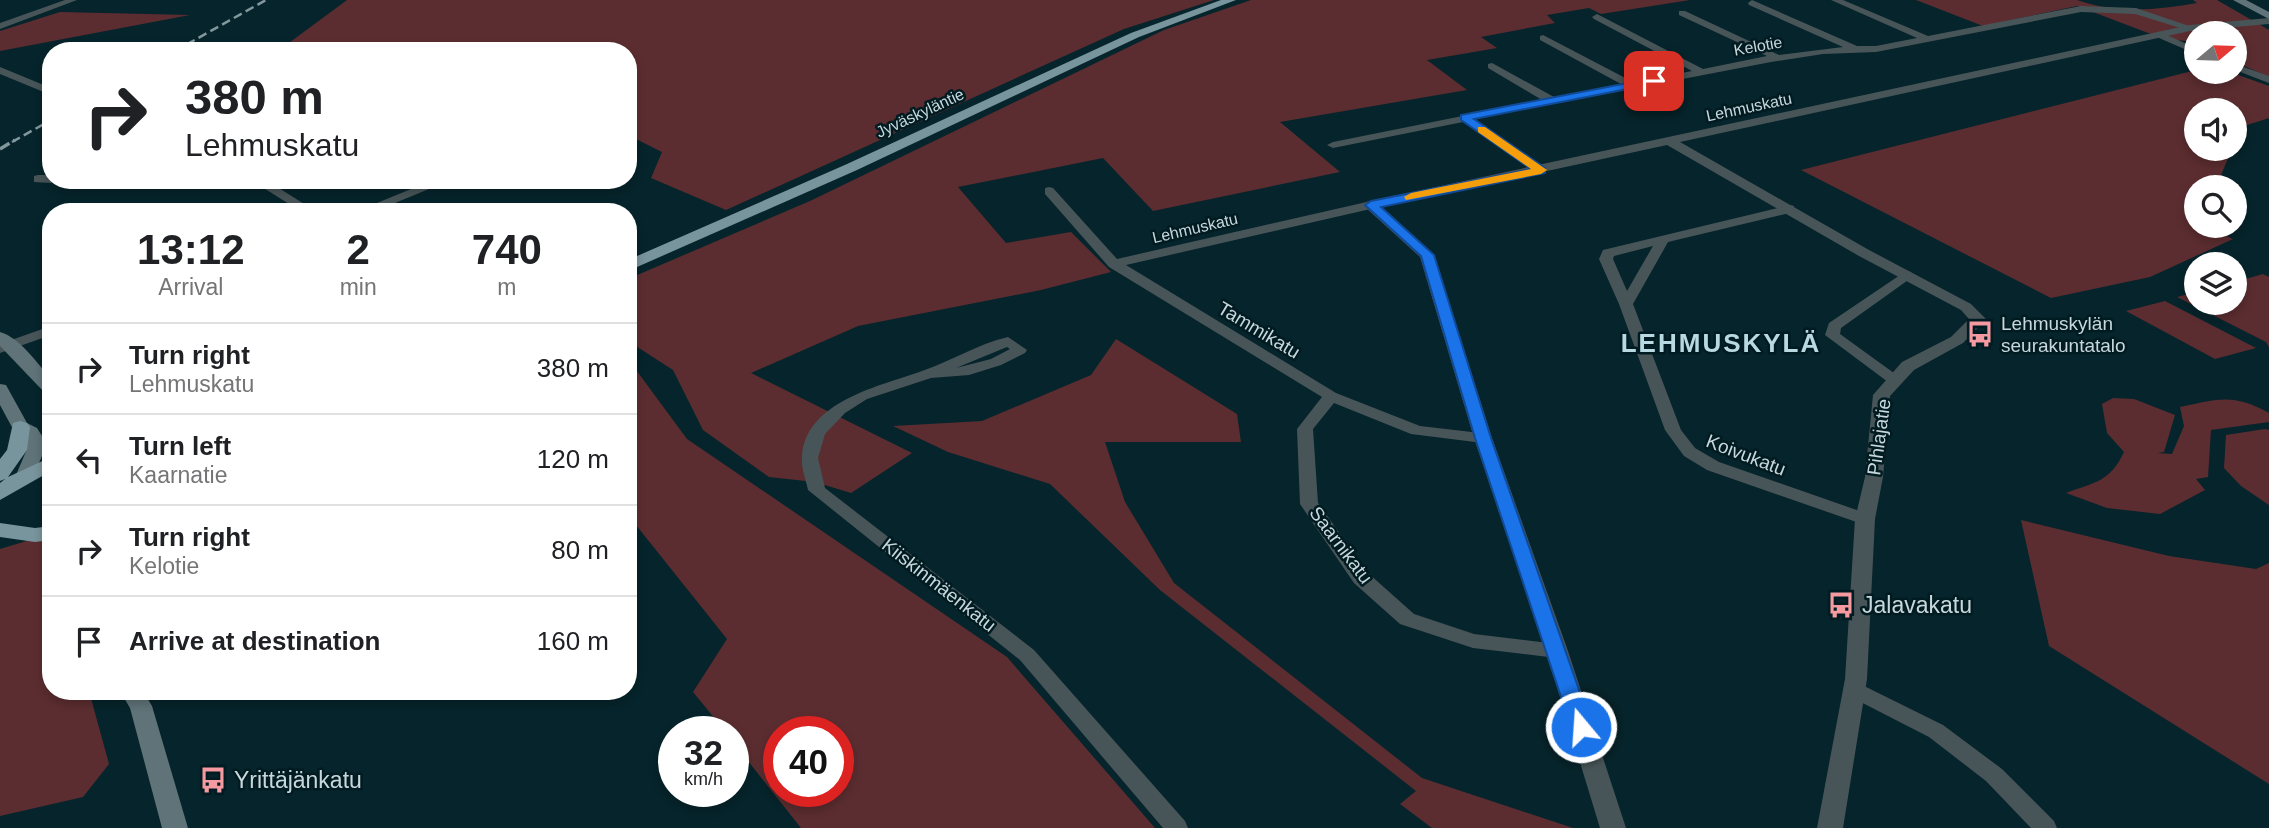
<!DOCTYPE html>
<html lang="en">
<head>
<meta charset="utf-8">
<style>
  body { margin:0; font-family:Helvetica,sans-serif; background:#f2f2f2; color:#202124; height:100vh; display:flex; flex-direction:column; font-size:26px; white-space:nowrap }
  * { box-sizing:border-box; margin:0 }
  p { font-size:23px; color:#757577 }
  .icon { flex:none; width:38px; height:38px; fill:none; stroke:currentColor; stroke-width:2; stroke-linecap:round; stroke-linejoin:round }
  .map { position:relative; flex:1; overflow:hidden }
  .sheet { position:absolute; left:42px; top:203px; width:595px; height:497px; display:flex; flex-direction:column; background:#fff; border-radius:28px; box-shadow:0 4px 10px #0003 }
  .sheet>* { flex:none }
  .banner { position:absolute; left:42px; top:42px; width:595px; height:147px; border-radius:28px; box-shadow:0 4px 10px #0003; background:#fff; color:#202124; overflow:hidden }
  .needle { width:46px; rotate:71deg }
  .controls { position:absolute; left:2184px; top:21px; display:grid; gap:14px }
  .controls a { display:grid; place-items:center; width:63px; height:63px; border-radius:50%; background:#fff; box-shadow:0 4px 10px #0003; font-size:35px }
  .speed { position:absolute; left:658px; top:716px; display:flex; gap:14px; font-size:35px; font-weight:700; text-align:center }
  .speed>* { display:grid; place-content:center; width:91px; height:91px; border-radius:50%; background:#fff; box-shadow:0 4px 10px #0003; line-height:1 }
  .speed small { font-size:18px; font-weight:400 }
  .speed .limit { border:10px solid #d22; background:#fff; color:#111 }
  .pin { position:absolute; display:grid; place-items:center; width:60px; height:60px; color:#fff; margin:-30px; border-radius:14px; box-shadow:0 4px 10px #0006 }
  .me { position:absolute; width:77px; margin:-38px; rotate:342deg; stroke-linejoin:round; filter:drop-shadow(0 0 5px #0008) }
  .turn { display:flex; align-items:center; gap:24px; height:147px; padding:0 28px; font-size:32px }
  .turn .icon { width:91px; height:91px; stroke-width:2.5 }
  .turn b { display:block; font-size:49px; line-height:60px }
  .eta { display:flex; justify-content:space-evenly; align-items:center; height:119px; text-align:center }
  .eta b { font-size:42px; font-weight:700; line-height:49px }
  ul { padding:0; list-style:none }
  li { display:flex; align-items:center; gap:21px; height:91px; padding:0 28px; border-top:2px solid #e0e0e0 }
  li div { flex:1 }
  li b { display:block; font-size:26px }
  li em { font-style:normal }
  .map>svg:first-child { display:block }
  .green { fill:#5b2d30; fill-rule:evenodd }
  .lines { fill:none; stroke-linecap:round; stroke-linejoin:round }
  .minor { fill:#485558; fill-rule:evenodd }
  .tertiary { fill:#485558; fill-rule:evenodd }
  .secondary { fill:#5f7378; fill-rule:evenodd }
  .trunk { fill:#78949c; fill-rule:evenodd }
  .rail-far1 { stroke:#83989d; stroke-width:2.5; stroke-dasharray:9 4.5; stroke-linecap:butt }
  .rail { stroke:#83989d; stroke-width:3.5; stroke-dasharray:11 5; stroke-linecap:butt }
  .route { fill:#1a73e8; stroke:#114b97; stroke-width:2 }
  .slow { fill:#f59e0b }
  .labels { text-anchor:middle; dominant-baseline:central; stroke-width:5; stroke-linejoin:round; paint-order:stroke }
  .far-street-label { font-size:16px; fill:#c7d7db; stroke:#001b21 }
  .poi-label { font-size:19px; fill:#c7d7db; stroke:#001b21; text-anchor:start }
  .street-label { font-size:19px; fill:#c7d7db; stroke:#001b21 }
  .near-poi-label { font-size:23px; fill:#c7d7db; stroke:#001b21; text-anchor:start }
  .district-label { font-size:26px; font-weight:bold; letter-spacing:2px; fill:#b8d9e2; stroke:#001b21 }
</style>
</head>
<body>
<div class="map">
<svg width="2269" height="828" viewBox="0 0 2269 828">
  <rect width="100%" height="100%" fill="#06242b"/>
  <!-- green -->
  <g class="green">
    <path d="M347,0h867l-90,29 -398,181 -75,-32 11,-26 -34,-17v-84h-350z"/>
    <path d="M1251,0h439l-89,14 -12,-6 -42,7 8,8 -74,14 16,11 -70,12 40,30 -187,32 60,50 -187,39 -50,-53 -145,29 48,56 65,-11 40,40 -70,18 -183,36 -107,47 161,80 -61,40 -36,-11 -46,-5 -66,-47 -30,-60 -45,-29v-62l182,-78 354,-171z"/>
    <path d="M1916,0h161c39,14 81,10 120,3l-4,-3h24l52,30v47l-34,-15v-29h-39v13l-10,-5 -22,-2 -87,-33 -94,20z"/>
    <path d="M60,12l130,3 -190,36v-20z"/>
    <path d="M2196,70l34,2 39,14v32l-28,9 -6,15v-32h-39v39h36l-16,38h-20v39h8l29,13 -83,38 -99,21 -250,-128z"/>
    <path d="M2263,274l6,3v70l-3,-5 -89,-45 19,-5v11h39v-21z"/>
    <path d="M2165,301l91,47 -41,11 -89,-48z"/>
    <path d="M1116,339l121,75 4,28h-136l20,60 49,81 248,195 151,50h-141l-32,-24 16,-13 -256,-201 -110,-106 -102,-32 -55,-26 89,-5 109,-46z"/>
    <path d="M628,359l59,80 320,218 148,171h-354l-68,-86v-10l-8,-1 -32,-39 34,-53 -99,-124zM779,732h59v59h-59z"/>
    <path d="M2113,398l21,1 41,16 -11,37 -7,1 15,1 12,-28 -4,-19c39,-8 53,-14 89,6v9l-58,8 -3,47 -12,2 9,11 -45,24 -53,-6 -41,-15c29,-11 44,-11 58,-41l-17,-19 -5,-29z"/>
    <path d="M2265,429l4,1v75l-28,-19 -17,-18 2,-33z"/>
    <path d="M2021,520l148,36 87,13 13,-6v221l-220,-138z"/>
    <path d="M43,536l8,22v133h38l20,73 -26,33 -83,19v-267z"/>
  </g>
  <g class="lines">
    <!-- minor -->
    <g class="minor">
      <path d="M65,0h12l-77,29v-6z"/>
      <path d="M1752,0l105,46h19l41,-8 -86,-38h12l85,36 153,-30 55,2 59,20 -5,3 -55,-17 -54,-2 -205,40 -53,2 -52,8 -297,57 71,49 2,2 -6,4 -78,-52 -130,26 -6,-3 6,-3 209,-42 -54,-32v-4l4,-1 62,34 67,-13 -81,-44v-4l3,-1 90,47 59,-11 -98,-52 -2,-2 5,-3 106,55 64,-13 -88,-41v-4h6l94,44 64,-8 -94,-42 -1,-2z"/>
      <path d="M2162,33l34,15v6l-37,-16 -2,-2z"/>
      <path d="M2235,64l34,12v7l-34,-13z"/>
      <path d="M0,67l51,21v7l-51,-21z"/>
      <path d="M38,175h13v5h5l-5,3 -17,-1v-6z"/>
      <path d="M251,180h15l51,32h-15z"/>
      <path d="M433,180h18l-78,32h-18z"/>
      <path d="M1049,187l4,1 64,71 254,-58 4,1v6l-249,57 210,128 84,33 69,8 2,4 -8,5 -72,-9 -77,-31 -21,26 5,74 50,70 46,41 60,20 83,10 7,2 3,5 -3,5 -7,2 -84,-10 -73,-24 -46,-41 -54,-79 -3,-75 25,-32 -213,-130 -64,-73v-6z"/>
      <path d="M1790,205l4,1v6l-126,30 -35,62 48,126 14,18 24,14 152,53 3,4 -3,4 -6,2 -158,-55 -23,-14 -19,-26 -46,-126 -20,-45 4,-9zM1653,246l-26,45 -14,-32 1,-3z"/>
      <path d="M1906,271l5,1 2,3 -2,3 -70,50 -1,6 58,42 3,3 -3,3h-10l-63,-47 4,-12z"/>
      <path d="M51,326v9l-51,18v-9z"/>
      <path d="M1008,337l19,13 -2,3 -24,12 -32,10 -38,3 -64,21 -22,14 -20,21 -7,24 7,30 209,162 151,171 3,7h-25l-143,-168 -212,-170c-2,-10 -7,-22 -6,-32 2,-57 79,-72 120,-87 29,-10 56,-27 86,-34zM1007,347l3,2 -19,10 -35,9z"/>
      <path d="M1854,681l89,44 59,44 52,52 3,7h-26l-45,-47 -57,-44 -82,-42 -3,-6 3,-6z"/>
    </g>
    <!-- tertiary -->
    <path class="tertiary" d="M2269,18v6l-79,7 -510,111 189,108 102,54 15,15 -23,24 -49,27 -24,26 -7,81 -8,42 -8,160 -24,149h-26l28,-149 10,-160 10,-42 8,-82 29,-33 49,-25 18,-18 -8,-9 -102,-54 -192,-111 -286,62 53,48 58,183 76,213 58,177h-26l-54,-177 -72,-213 -54,-181 -54,-49v-6l824,-177z"/>
    <!-- secondary -->
    <g class="secondary">
      <path d="M2233,0h13l23,12v7z"/>
      <path d="M0,332c19,5 38,32 51,47v15l-6,-1 -45,-47z"/>
      <path d="M0,384l6,1 21,38 10,5 7,11 1,10 -13,30h-14l-2,-4 11,-26 -1,-10 -12,-8 -14,-26z"/>
      <path d="M120,691h23l9,15 36,122h-26l-32,-120z"/>
    </g>
    <!-- trunk -->
    <g class="trunk">
      <path d="M1221,0h15l-97,37 -282,133 -229,101v-11l219,-96 284,-131z"/>
      <path d="M20,421l7,2 3,4 -3,23 -19,27 43,-20v14l-51,29v-17l5,-4 -5,2v-22l7,-9 6,-27z"/>
      <path d="M0,523l35,5 16,-2v14l-16,2 -35,-5z"/>
    </g>
    <!-- rail-far1 -->
    <g class="rail-far1">
      <path d="M175,51l91,-51"/>
      <path d="M12,142l39,-22"/>
    </g>
    <!-- rail -->
    <path class="rail" d="M0,149l15,-9"/>
  </g>
  <!-- route -->
  <path class="route" d="M1654,78l5,3 -1,2 -184,36 71,49v5l-164,34 53,48 57,183 101,289 -3,6 -8,2 -7,-2 -3,-6 -96,-289 -54,-182 -56,-51 6,-4 160,-32 -70,-49v-5z"/>
  <!-- slow -->
  <path class="slow" d="M1478,127h7l62,43 -6,4 -135,26 -2,-3 7,-4 120,-24 -53,-37z"/>
  <!-- icons -->
  <defs>
    <g id="bus-bare" transform="scale(2.1)"><path d="M-5-6H5V4H4V6H2V4H-2V6H-4V4H-5ZM-3.5-4V0h7V-4ZM-3.5 1.2v1.5H-2V1.2ZM2 1.2v1.5H3.5V1.2Z" fill="#f49aa0" stroke="#001b21" stroke-width="2.5" paint-order="stroke"/></g>
  </defs>
  <g fill-rule="evenodd">
    <use href="#bus-bare" x="1980" y="334"/>
    <use href="#bus-bare" x="1841" y="605"/>
    <use href="#bus-bare" x="213" y="780"/>
  </g>
  <g class="labels">
    <!-- far-street labels -->
    <g class="far-street-label">
      <text transform="translate(1758 46) rotate(-10)">Kelotie</text>
      <text transform="translate(1749 107) rotate(-12)">Lehmuskatu</text>
      <text transform="translate(920 113) rotate(-25)">Jyväskyläntie</text>
      <text transform="translate(1195 228) rotate(-13)">Lehmuskatu</text>
    </g>
    <!-- poi labels -->
    <g class="poi-label">
      <text x="2001" y="323">Lehmuskylän<tspan x="2001" dy="22">seurakuntatalo</tspan></text>
    </g>
    <!-- street labels -->
    <g class="street-label">
      <text transform="translate(1259 330) rotate(31)">Tammikatu</text>
      <text transform="translate(1879 437) rotate(-82)">Pihlajatie</text>
      <text transform="translate(1746 455) rotate(21)">Koivukatu</text>
      <text transform="translate(1341 545) rotate(53)">Saarnikatu</text>
      <text transform="translate(939 585) rotate(38)">Kiiskinmäenkatu</text>
    </g>
    <!-- near-poi labels -->
    <g class="near-poi-label">
      <text x="1862" y="605">Jalavakatu</text>
      <text x="234" y="780">Yrittäjänkatu</text>
    </g>
    <!-- district labels -->
    <g class="district-label">
      <text x="1721" y="343">LEHMUSKYLÄ</text>
    </g>
  </g>
</svg>
<div class="controls">
<a><svg class="needle" viewBox="-14 -14 28 28"><path d="M0-13l5 13h-10z" fill="#e53935"/><path d="M0 13l5-13h-10z" fill="#757577"/></svg></a>
<a><svg class="icon" aria-label="sound" viewBox="0 0 24 24"><path d="M4 9h4l5-4v14l-5-4H4zM17 9q2 3 0 6"/></svg></a>
<a><svg class="icon" aria-label="search" viewBox="0 0 24 24"><circle cx="10" cy="10" r="6"/><path d="M15 15l6 6"/></svg></a>
<a><svg class="icon" aria-label="layers" viewBox="0 0 24 24"><path d="M12 4l9 5-9 5-9-5zM3 14l9 5 9-5"/></svg></a>
</div>
<div class="speed"><div>32<small>km/h</small></div><div class="limit">40</div></div>
<div class="pin" style="left:1654px;top:81px;background:#d93025"><svg class="icon" aria-label="arrive" viewBox="0 0 24 24"><path d="M6 21V4h12l-3 4 3 4H6"/></svg></div>
<svg class="me" style="left:1581px;top:727px" viewBox="-20 -20 40 40"><circle r="17" fill="#1a73e8" stroke="#fff" stroke-width="3"/><path d="M0-11L8 9 0 5-8 9z" fill="#fff"/></svg>
<div class="banner">
<div class="turn"><svg class="icon" aria-label="right" viewBox="0 0 24 24"><path d="M7 20v-9h11M14 6l5 5-5 5"/></svg><div><b>380 m</b>Lehmuskatu</div></div>
</div>
<section class="sheet">
<div class="eta">
<div><b>13:12</b><p>Arrival</p></div>
<div><b>2</b><p>min</p></div>
<div><b>740</b><p>m</p></div>
</div>
<ul>
<li><svg class="icon" aria-label="right" viewBox="0 0 24 24"><path d="M7 20v-9h11M14 6l5 5-5 5"/></svg><div><b>Turn right</b><p>Lehmuskatu</p></div><em>380 m</em></li>
<li><svg class="icon" aria-label="left" viewBox="0 0 24 24"><path d="M17 20v-9H6M10 6l-5 5 5 5"/></svg><div><b>Turn left</b><p>Kaarnatie</p></div><em>120 m</em></li>
<li><svg class="icon" aria-label="right" viewBox="0 0 24 24"><path d="M7 20v-9h11M14 6l5 5-5 5"/></svg><div><b>Turn right</b><p>Kelotie</p></div><em>80 m</em></li>
<li><svg class="icon" aria-label="arrive" viewBox="0 0 24 24"><path d="M6 21V4h12l-3 4 3 4H6"/></svg><div><b>Arrive at destination</b></div><em>160 m</em></li>
</ul>
</section>
</div>
</body>
</html>
